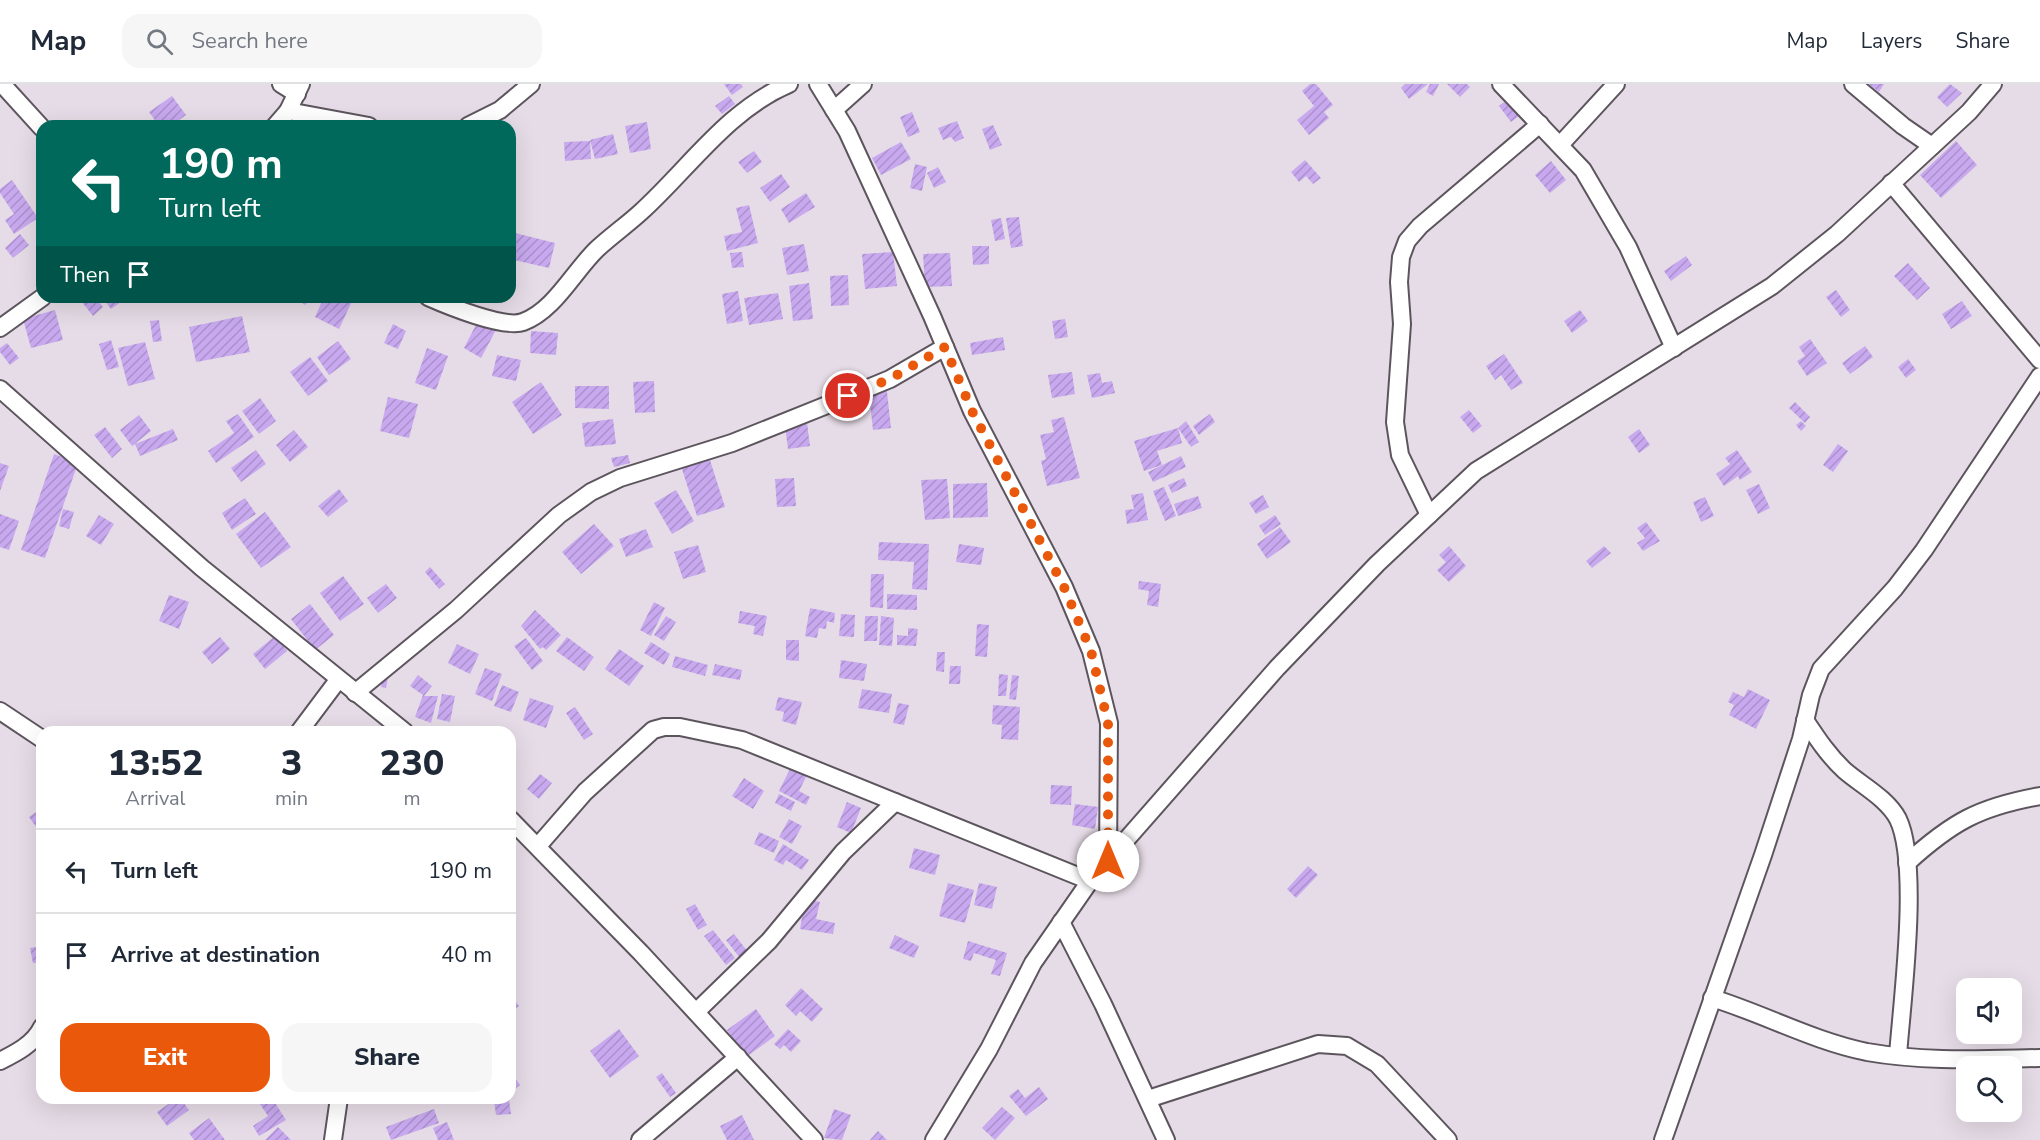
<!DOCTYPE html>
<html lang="en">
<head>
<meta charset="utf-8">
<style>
  body { margin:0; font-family:"Nunito Sans",sans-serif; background:#f6f6f7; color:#1f2937; height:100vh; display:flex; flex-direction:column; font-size:22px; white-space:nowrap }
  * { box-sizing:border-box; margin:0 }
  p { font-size:20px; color:#747a83 }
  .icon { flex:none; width:33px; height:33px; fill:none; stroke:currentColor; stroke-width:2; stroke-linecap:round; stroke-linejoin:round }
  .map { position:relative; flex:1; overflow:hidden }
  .drawer { position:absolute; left:36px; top:642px; width:480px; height:378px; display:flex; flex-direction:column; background:#fff; border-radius:18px; box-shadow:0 6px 24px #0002 }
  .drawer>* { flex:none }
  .top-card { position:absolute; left:36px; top:36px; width:480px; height:183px; border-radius:18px; box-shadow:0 6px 24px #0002; background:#00695c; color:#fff; overflow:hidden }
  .controls { position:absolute; left:1956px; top:894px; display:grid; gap:12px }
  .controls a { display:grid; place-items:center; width:66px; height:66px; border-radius:12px; background:#fff; box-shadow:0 6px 24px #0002; font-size:30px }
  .pin { position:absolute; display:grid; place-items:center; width:51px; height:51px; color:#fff; margin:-26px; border:3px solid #fff; border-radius:50%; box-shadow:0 2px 6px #0007 }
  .me { position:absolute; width:66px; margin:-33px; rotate:0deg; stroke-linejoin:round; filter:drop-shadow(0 0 4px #0008) }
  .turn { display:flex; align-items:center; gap:21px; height:126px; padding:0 24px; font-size:27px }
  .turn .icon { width:78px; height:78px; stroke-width:2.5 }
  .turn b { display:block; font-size:42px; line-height:51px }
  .then { display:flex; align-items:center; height:57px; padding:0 24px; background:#0003; gap:12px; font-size:22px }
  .eta { display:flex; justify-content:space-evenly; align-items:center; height:102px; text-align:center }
  .eta b { font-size:36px; font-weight:800; line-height:42px }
  .cta { display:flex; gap:12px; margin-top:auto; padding:12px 24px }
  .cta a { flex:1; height:69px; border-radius:18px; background:#ea580c; color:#fff; font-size:24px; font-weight:800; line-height:69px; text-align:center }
  .cta a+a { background:#f6f6f7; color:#1f2937 }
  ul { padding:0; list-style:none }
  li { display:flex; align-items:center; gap:18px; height:84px; padding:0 24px; border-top:2px solid #e0e1e3 }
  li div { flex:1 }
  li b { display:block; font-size:22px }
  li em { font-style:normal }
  header { display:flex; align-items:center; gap:36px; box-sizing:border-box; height:84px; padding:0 30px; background:#fff; border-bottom:2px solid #e0e1e3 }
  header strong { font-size:28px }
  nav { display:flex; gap:33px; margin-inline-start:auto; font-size:21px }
  .search { width:420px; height:54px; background:#f6f6f7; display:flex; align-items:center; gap:15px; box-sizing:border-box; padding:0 21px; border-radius:18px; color:#747a83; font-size:22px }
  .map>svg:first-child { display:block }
  .building { fill:url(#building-hatch) }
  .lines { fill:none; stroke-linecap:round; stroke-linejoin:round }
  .street-casing { stroke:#5d555e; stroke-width:20 }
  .street { stroke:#fff; stroke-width:16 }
  .route { stroke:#ea580c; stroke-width:10; stroke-dasharray:0 18 }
</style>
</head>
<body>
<header>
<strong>Map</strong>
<div class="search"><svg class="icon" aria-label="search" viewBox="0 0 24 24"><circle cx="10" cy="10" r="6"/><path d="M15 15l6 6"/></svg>Search here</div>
<nav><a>Map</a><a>Layers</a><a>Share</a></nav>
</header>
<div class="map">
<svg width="2040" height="1056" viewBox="0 0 2040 1056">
  <defs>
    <pattern id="building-hatch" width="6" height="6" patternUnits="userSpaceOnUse" patternTransform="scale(1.5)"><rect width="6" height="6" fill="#c8a9ef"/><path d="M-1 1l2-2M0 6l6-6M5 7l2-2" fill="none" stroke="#ab90cc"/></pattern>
  </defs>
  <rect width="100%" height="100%" fill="#e6dce7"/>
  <!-- building -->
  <g class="building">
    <path d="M724,0h17l2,3 -11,8z"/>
    <path d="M1310,0h6l17,21 -9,7 5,6 -20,17 -12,-15 17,-14 -12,-15z"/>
    <path d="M1405,0h23l-19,15 -8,-11z"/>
    <path d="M1430,0h9l-6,12 -7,-4z"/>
    <path d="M1447,0h20l3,3 -10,10z"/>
    <path d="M1869,0h15l-5,8z"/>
    <path d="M1950,0l12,9 -15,14 -10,-10z"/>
    <path d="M172,12l14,19 -15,11h-12l-10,-14z"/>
    <path d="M729,12l6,8 -13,10 -7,-8z"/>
    <path d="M1507,16l12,16 -8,6 -12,-16z"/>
    <path d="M912,28l8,20 -12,5 -8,-20z"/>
    <path d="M957,37l7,17 -9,4 -4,-5 -8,3 -5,-12z"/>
    <path d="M647,38l4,27 -21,4 -5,-27z"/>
    <path d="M993,41l9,20 -12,5 -8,-21z"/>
    <path d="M613,50l5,20 -23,5 -5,-19z"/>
    <path d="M590,57l1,18 -26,2 -1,-19z"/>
    <path d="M1956,57l21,24 -36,33 -21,-23z"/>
    <path d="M901,58l10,17 -30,16 -9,-17z"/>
    <path d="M754,67l8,11 -15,11 -9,-11z"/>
    <path d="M1305,76l16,18 -8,6 -7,-8 -7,6 -8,-10z"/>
    <path d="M1551,77l15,19 -16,13 -15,-18z"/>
    <path d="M915,80l12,3 -5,24 -12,-3z"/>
    <path d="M938,83l8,15 -12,6 -7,-15z"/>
    <path d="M781,90l9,13 -20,15 -10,-14z"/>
    <path d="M12,96l26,38 -24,16 -9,-14 9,-6 -14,-21v-4z"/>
    <path d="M806,109l9,14 -26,16 -8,-14z"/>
    <path d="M749,121l9,38 -31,8 -3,-15 18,-4 -6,-24z"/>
    <path d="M1019,133l4,29 -12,2 -5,-30z"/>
    <path d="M1001,134l4,21 -10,2 -4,-21z"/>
    <path d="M511,148l44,11 -6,25 -39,-9z"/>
    <path d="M20,150l9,11 -16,13 -8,-10z"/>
    <path d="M804,160l5,27 -22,4 -5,-27z"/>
    <path d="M972,162h17v18l-16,1z"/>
    <path d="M742,168l2,15 -12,1 -2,-15z"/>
    <path d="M893,168l4,34 -32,3 -3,-35z"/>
    <path d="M950,169l2,33 -27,1 -2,-33z"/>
    <path d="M1686,172l6,9 -21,16 -7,-10z"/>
    <path d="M510,179l5,2 -5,15z"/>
    <path d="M1908,179l22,25 -13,12 -23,-24z"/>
    <path d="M848,191l1,30 -18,1 -1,-30z"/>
    <path d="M809,199l4,36 -20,2 -4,-35z"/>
    <path d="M1836,206l14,20 -9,7 -15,-20z"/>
    <path d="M738,207l5,30 -16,3 -5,-30z"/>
    <path d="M778,209l5,26 -34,6 -5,-27z"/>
    <path d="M78,213h17l8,10 -10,9z"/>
    <path d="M102,213h26l-17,12z"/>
    <path d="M295,213h17l-7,8z"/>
    <path d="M324,213h30l-15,32 -24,-12z"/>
    <path d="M1962,217l10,15 -21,13 -9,-15z"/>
    <path d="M55,226l8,30 -32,8 -8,-29z"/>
    <path d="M1580,226l8,11 -16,12 -8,-12z"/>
    <path d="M242,232l8,36 -54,10 -7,-35z"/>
    <path d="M479,235l18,9 -16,30 -17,-10z"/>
    <path d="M1065,235l3,18 -13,2 -3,-18z"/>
    <path d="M159,236l3,21 -9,1 -3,-21z"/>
    <path d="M393,240l13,7 -8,18 -14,-6z"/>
    <path d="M531,247l27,2 -2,22 -26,-2z"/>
    <path d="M1003,253l2,13 -33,5 -2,-12z"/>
    <path d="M1810,255l17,24 -20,13 -10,-15 8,-5 -6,-9z"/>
    <path d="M111,256l8,27 -12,3 -8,-26z"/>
    <path d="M338,257l13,18 -22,16 -12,-18z"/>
    <path d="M145,258l10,37 -27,7 -10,-38z"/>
    <path d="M7,259l12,15 -9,7 -10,-13v-4z"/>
    <path d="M1865,262l8,11 -23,17 -8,-11z"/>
    <path d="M427,264l21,8 -12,34 -21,-7z"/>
    <path d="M1504,270l19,29 -12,7 -10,-15 -6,5 -9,-14z"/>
    <path d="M497,271l24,5 -5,21 -24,-5z"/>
    <path d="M310,273l18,24 -20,15 -18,-24z"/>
    <path d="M1908,275l8,11 -10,8 -8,-11z"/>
    <path d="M1072,288l3,22 -23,4 -4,-23z"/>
    <path d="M1100,289l2,10 10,-2 3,12 -23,5 -5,-23z"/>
    <path d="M654,297l1,31 -20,1 -2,-31z"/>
    <path d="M541,298l21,33 -29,19 -21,-32z"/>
    <path d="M886,299l5,45 -18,2 -5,-45z"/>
    <path d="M575,302h34v23l-34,-1z"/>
    <path d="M388,313l30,7 -9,34 -29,-7z"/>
    <path d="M260,314l16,23 -17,13 -17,-23z"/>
    <path d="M1795,318l15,15 -5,6 -16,-15z"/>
    <path d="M1469,326l13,16 -9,7 -13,-16z"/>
    <path d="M238,330l16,23 -38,26 -8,-12 26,-18 -8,-12z"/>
    <path d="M1210,330l5,8 -16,13 -6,-9z"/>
    <path d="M139,331l12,16 -19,15 -12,-16z"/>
    <path d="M806,331l4,31 -22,3 -4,-31z"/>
    <path d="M1064,333l16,61 -33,8 -6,-25 5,-2 -6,-24 14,-3 -3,-12z"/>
    <path d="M613,335l3,25 -31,3 -3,-24z"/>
    <path d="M1186,337l13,21 -8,5 -13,-19z"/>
    <path d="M1801,337l5,5 -5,5 -5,-6z"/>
    <path d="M105,343l17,22 -10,9 -18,-23z"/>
    <path d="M1178,344l4,15 -25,8 5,14 -18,6 -10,-30z"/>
    <path d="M173,345l5,11 -38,16 -5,-12z"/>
    <path d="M1639,345l11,16 -11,8 -11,-16z"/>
    <path d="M294,346l14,17 -18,15 -14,-17z"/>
    <path d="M1838,360l10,7 -15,21 -10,-7z"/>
    <path d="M256,366l10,14 -25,18 -10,-14z"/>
    <path d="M1737,366l15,22 -12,8 -2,-4 -14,10 -8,-12 14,-10 -5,-6z"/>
    <path d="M54,370l24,9 -33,95 -24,-8z"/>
    <path d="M628,371l2,8 -16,4 -3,-9z"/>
    <path d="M1181,372l5,11 -33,15 -5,-10z"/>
    <path d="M709,373l16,50 -28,9 -16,-50z"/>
    <path d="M0,379l9,3 -9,25z"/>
    <path d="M794,394l2,28 -19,1 -2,-28z"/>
    <path d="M1184,394l3,8 -15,7 -4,-8z"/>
    <path d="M947,395l3,39 -25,2 -4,-40z"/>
    <path d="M987,399l1,34 -35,1v-34z"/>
    <path d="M1759,400l11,24 -12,6 -12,-24z"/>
    <path d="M1164,403l12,29 -11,5 -12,-30z"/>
    <path d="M339,405l9,12 -20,16 -10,-11z"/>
    <path d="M676,406l18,31 -22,13 -18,-31z"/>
    <path d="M1143,409l5,27 -21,4 -2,-14 9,-1 -3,-14z"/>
    <path d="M1263,411l6,12 -13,7 -7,-11z"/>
    <path d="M1198,412l4,12 -24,8 -4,-12z"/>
    <path d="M1705,413l9,19 -13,6 -8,-20z"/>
    <path d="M245,414l11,16 -24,16 -10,-17z"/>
    <path d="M63,425l11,3 -5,17 -10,-3z"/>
    <path d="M265,428l26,35 -30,21 -25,-34z"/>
    <path d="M0,430l19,7 -10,29 -9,-3z"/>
    <path d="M99,431l15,9 -13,21 -15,-9z"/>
    <path d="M1275,431l6,9 -16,11 -6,-9z"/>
    <path d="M1646,438l14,19 -17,10 -6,-8 8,-5 -8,-10z"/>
    <path d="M594,440l20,22 -33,28 -19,-22z"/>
    <path d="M1280,443l11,15 -24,17 -10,-15z"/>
    <path d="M646,445l7,18 -27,10 -7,-18z"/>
    <path d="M879,458l50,2 -2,46 -15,-1 2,-27 -36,-2z"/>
    <path d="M959,460l25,4 -3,17 -25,-3z"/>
    <path d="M698,461l8,27 -23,7 -9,-27z"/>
    <path d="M1449,462l17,20 -17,16 -12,-12 9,-8 -7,-7z"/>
    <path d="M1604,462l7,7 -19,15 -6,-7z"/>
    <path d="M430,483l15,17 -6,5 -14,-17z"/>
    <path d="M871,490h13l-1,34 -13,-1z"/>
    <path d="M343,492l21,28 -24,17 -20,-28z"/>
    <path d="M1139,497l22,3 -3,23 -11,-2 2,-14 -11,-2z"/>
    <path d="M386,500l11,14 -19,15 -11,-15z"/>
    <path d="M887,510l30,1v15l-30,-1z"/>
    <path d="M169,511l20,7 -10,27 -20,-8z"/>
    <path d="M654,518l11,6 -14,28 -11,-6z"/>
    <path d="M310,520l24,31 -19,15 -24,-31z"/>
    <path d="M810,524l25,5 -1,10 -7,-2 -1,8 -7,-1 -2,10 -12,-2z"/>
    <path d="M535,526l26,25 -15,15 -3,-3 -3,2 -19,-23z"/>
    <path d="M740,527l27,5 -4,20 -10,-2 2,-8 -17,-3z"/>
    <path d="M841,530l14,1 -1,22 -15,-1z"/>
    <path d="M666,532l10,6 -12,19 -10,-6z"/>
    <path d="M865,532h13l-1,25h-13z"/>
    <path d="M881,532l13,2 -2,28 -13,-1z"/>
    <path d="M977,540l12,1 -2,32 -12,-1z"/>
    <path d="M908,544l10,1 -2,17 -19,-1v-10l11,1z"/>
    <path d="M275,552l12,15 -22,18 -12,-15z"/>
    <path d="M220,553l10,12 -18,15 -10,-12z"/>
    <path d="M567,553l27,20 -10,14 -28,-20z"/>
    <path d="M526,554l17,23 -11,9 -18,-24z"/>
    <path d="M786,556h13v21l-13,-1z"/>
    <path d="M651,558l19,12 -6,11 -20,-12z"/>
    <path d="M457,560l22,10 -9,20 -22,-11z"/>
    <path d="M619,565l25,17 -15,20 -24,-17z"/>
    <path d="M937,568h8l-1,20 -8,-1z"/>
    <path d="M675,572l33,9 -3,11 -33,-9z"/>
    <path d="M841,576l26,4 -3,17 -25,-3z"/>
    <path d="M715,580l27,6 -2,10 -28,-5z"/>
    <path d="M950,582h11l-1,18h-11z"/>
    <path d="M485,584l17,6 -10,27 -17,-7z"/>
    <path d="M999,590l9,1 -2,21h-8z"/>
    <path d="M418,591l14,11 -8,10h14l-7,27 -16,-6 8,-22 -13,-9z"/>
    <path d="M1012,591l7,1 -3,24 -7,-1z"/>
    <path d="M383,593h5l-2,11 -5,-1z"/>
    <path d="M502,601l17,7 -8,20 -17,-6z"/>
    <path d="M862,605l30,5 -3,19 -31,-5z"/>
    <path d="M1748,605l22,11 -14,29 -27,-14 5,-10 -6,-3 5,-10 11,5z"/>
    <path d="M442,610l13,2 -5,26 -13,-3z"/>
    <path d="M778,613l24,5 -6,23 -14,-4 2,-9 -9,-2z"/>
    <path d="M530,614l24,8 -8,22 -23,-8z"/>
    <path d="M898,619l11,2 -5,20 -11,-2z"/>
    <path d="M993,621l27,2 -2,33 -17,-1 1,-14 -10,-1z"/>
    <path d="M575,623l18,27 -9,6 -18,-27z"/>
    <path d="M791,683l16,8 -8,16 11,6 -4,8 -27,-14z"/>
    <path d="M540,690l12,9 -13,16 -12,-10z"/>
    <path d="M744,694l20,13 -11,18 -21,-13z"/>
    <path d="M1051,701l21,1 -1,19 -21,-1z"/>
    <path d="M779,710l16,8 -4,9 -16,-8z"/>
    <path d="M847,718l14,6 -10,25 -14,-6z"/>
    <path d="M1075,720l23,3 -3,22 -23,-4z"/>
    <path d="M42,724v27l-13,-18z"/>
    <path d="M789,735l13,7 -10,18 -13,-7z"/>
    <path d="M759,748l20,9 -5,12 -20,-9z"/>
    <path d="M783,760l26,16 -7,10 -16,-10 -3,5 -9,-5z"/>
    <path d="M914,764l26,7 -5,20 -26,-7z"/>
    <path d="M1308,782l10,9 -22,23 -9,-9z"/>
    <path d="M948,799l26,7 -9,33 -26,-7z"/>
    <path d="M979,799l18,4 -5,22 -18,-4z"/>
    <path d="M805,815l15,3 -4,17 19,4 -2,11 -33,-5z"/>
    <path d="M695,820l12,21 -9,5 -12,-21z"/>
    <path d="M713,846l22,28 -9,7 -22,-29z"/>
    <path d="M734,850l14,18 -8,6 -14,-18z"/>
    <path d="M895,851l24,11 -5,12 -25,-10z"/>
    <path d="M968,857l39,12 -7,23 -9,-2 5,-14 -22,-7 -3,8 -8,-2z"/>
    <path d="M42,862v16l-9,1 -3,-15z"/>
    <path d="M801,904l22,21 -11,13 -12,-11 -4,5 -11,-11z"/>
    <path d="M510,910l9,12 -9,6z"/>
    <path d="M756,925l19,27 -29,21 -19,-27z"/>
    <path d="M619,945l20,27 -29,22 -20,-27z"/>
    <path d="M788,945l13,12 -10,11 -7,-7 -4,4 -6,-5z"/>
    <path d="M510,987l10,14 -10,8z"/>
    <path d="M662,989l14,20 -6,4 -14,-20z"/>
    <path d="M1039,1003l9,12 -22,17 -17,-20 9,-7 7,9z"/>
    <path d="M177,1014h3l9,12 -22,16 -10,-14z"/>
    <path d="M256,1014h16l14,22 -27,16 -6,-10 15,-10z"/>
    <path d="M509,1016l2,14 -15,1 -2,-14z"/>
    <path d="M1002,1023l13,11 -20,22 -13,-12z"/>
    <path d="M434,1025l5,14 -48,17 -5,-13z"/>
    <path d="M834,1025l17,6 -9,25 -18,-2z"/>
    <path d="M742,1031l12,25h-27l-7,-14z"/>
    <path d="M209,1034l16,22h-31l-5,-7z"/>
    <path d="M447,1038l7,18h-16l-5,-12z"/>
    <path d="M278,1043l13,13h-26z"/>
    <path d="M878,1047l9,9h-17z"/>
  </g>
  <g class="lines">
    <!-- street casing -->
    <g class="street-casing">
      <g id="street">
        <path d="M2,0l40,44"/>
        <path d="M281,0l16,10"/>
        <path d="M818,0l29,47 85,185 40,95 92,176 27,64 18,72 -1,138"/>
        <path d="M1501,0l82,86 45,77 46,101"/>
        <path d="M1853,0l50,42 29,20"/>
        <path d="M834,26l29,-26"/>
        <path d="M288,27l81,15"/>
        <path d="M275,42l13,-15 13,-27"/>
        <path d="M468,42l32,-16 31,-26"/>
        <path d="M1560,61l56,-61"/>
        <path d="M1891,99l149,177"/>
        <path d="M428,213c18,8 76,32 95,25 31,-11 51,-51 74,-73 14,-13 31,-25 45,-38 48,-44 86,-101 147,-127"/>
        <path d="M0,244l43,-31"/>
        <path d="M0,305l202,179 203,164"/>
        <path d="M1429,431l-29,-60 -5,-33 7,-98 -3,-42 2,-25 6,-16 13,-15 120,-102"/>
        <path d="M355,609l101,-83 103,-95 32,-23 29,-14 112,-35 95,-38 63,-26 55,-32"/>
        <path d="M0,627l42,28"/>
        <path d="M1805,636c12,18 23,35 39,50 17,15 43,28 54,49 22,46 4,182 0,236"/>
        <path d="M299,648l39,-52"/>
        <path d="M510,735l131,134 173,187"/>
        <path d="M538,762l47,-54 68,-62 11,-3h16l62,13 348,141"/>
        <path d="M1907,779c45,-41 72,-56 133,-67"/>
        <path d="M1061,838l42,82 63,136"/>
        <path d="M1712,914c52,16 101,43 155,54 57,10 116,7 173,6"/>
        <path d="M696,928l73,-71 74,-89 52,-50"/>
        <path d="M0,977c16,-8 34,-17 42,-34"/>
        <path d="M1148,1015l170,-55 29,2 30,18 71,76"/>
        <path d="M333,1056l6,-42"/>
        <path d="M640,1056l98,-83"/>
        <path d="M934,1056l55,-91 44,-86 57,-82 187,-213 100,-104 99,-93 296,-185 65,-52 132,-122 24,-28"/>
        <path d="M1663,1056l100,-285 38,-116 10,-44 10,-26 74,-81 29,-38 116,-174"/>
      </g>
    </g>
    <!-- street -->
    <use href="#street" class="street"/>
  </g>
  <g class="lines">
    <!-- route -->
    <path class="route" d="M848,312l42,-17 55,-32 27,64 92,176 27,64 17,72v138"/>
  </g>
</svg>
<div class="controls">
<a><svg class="icon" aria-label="sound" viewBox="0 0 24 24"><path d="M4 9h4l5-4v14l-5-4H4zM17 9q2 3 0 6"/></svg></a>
<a><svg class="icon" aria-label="search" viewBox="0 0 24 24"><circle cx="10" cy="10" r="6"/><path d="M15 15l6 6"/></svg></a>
</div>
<div class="pin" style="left:848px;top:312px;background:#d93025"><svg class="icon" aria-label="arrive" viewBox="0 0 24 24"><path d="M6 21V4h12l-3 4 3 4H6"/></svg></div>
<svg class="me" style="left:1108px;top:777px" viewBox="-20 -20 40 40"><circle r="19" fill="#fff"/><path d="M0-13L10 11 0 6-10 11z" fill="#ea580c"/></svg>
<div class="top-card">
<div class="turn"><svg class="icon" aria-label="left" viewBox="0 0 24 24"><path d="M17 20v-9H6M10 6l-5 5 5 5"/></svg><div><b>190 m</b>Turn left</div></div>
<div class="then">Then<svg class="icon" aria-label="arrive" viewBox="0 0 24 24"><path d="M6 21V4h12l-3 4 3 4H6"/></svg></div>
</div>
<section class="drawer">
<div class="eta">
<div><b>13:52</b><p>Arrival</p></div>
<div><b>3</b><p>min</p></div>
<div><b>230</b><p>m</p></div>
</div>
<ul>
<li><svg class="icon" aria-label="left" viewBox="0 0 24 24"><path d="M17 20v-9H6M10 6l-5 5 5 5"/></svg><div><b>Turn left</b></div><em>190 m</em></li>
<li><svg class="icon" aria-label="arrive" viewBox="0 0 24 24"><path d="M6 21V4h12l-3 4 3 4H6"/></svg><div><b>Arrive at destination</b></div><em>40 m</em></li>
</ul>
<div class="cta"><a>Exit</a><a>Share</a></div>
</section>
</div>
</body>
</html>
